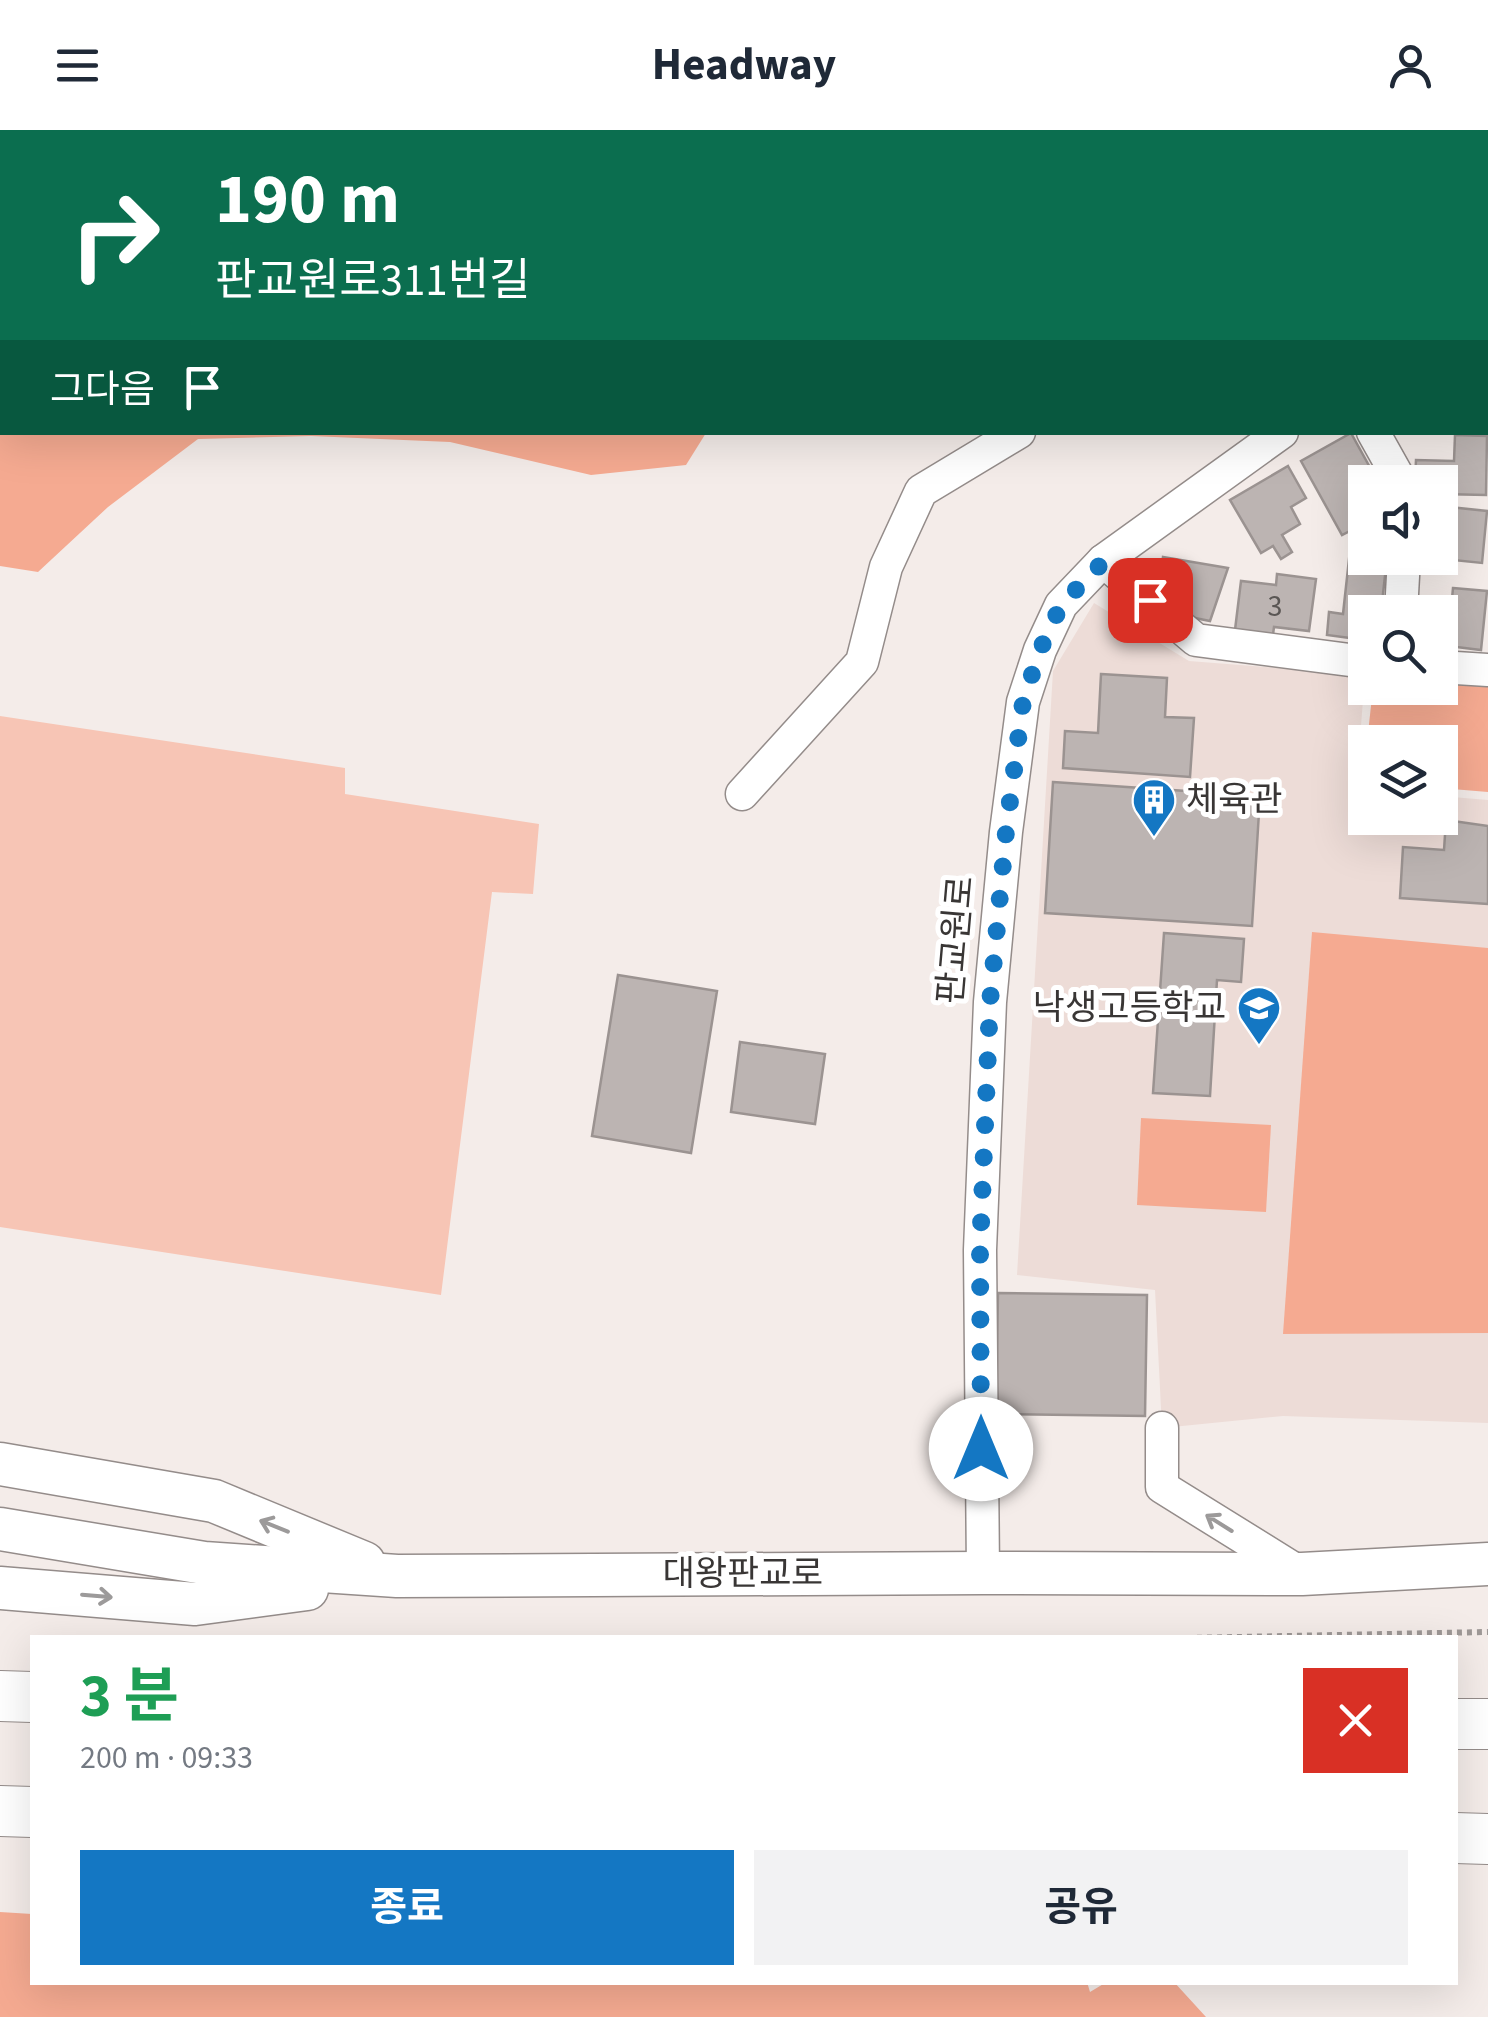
<!DOCTYPE html>
<html lang="ko">
<head>
<meta charset="utf-8">
<style>
  body { margin:0; font-family:"Source Sans 3","Noto Sans KR",sans-serif; background:#f2f2f3; color:#1f2937; height:100vh; display:flex; flex-direction:column; font-size:38px; white-space:nowrap }
  * { box-sizing:border-box; margin:0 }
  p { font-size:32px; color:#747a83 }
  .icon { flex:none; width:55px; height:55px; fill:none; stroke:currentColor; stroke-width:2; stroke-linecap:round; stroke-linejoin:round }
  .map { position:relative; flex:1; overflow:hidden }
  .side { position:absolute; left:30px; top:1505px; width:1428px; height:350px; display:flex; flex-direction:column; background:#fff; border-radius:0px; box-shadow:0 10px 40px #0002 }
  .side>* { flex:none }
  .guide { position:absolute; left:0px; top:0px; width:1490px; height:305px; box-shadow:0 10px 40px #0002; background:#0b6e4f; color:#fff; overflow:hidden }
  .fabs { position:absolute; left:1348px; top:335px; display:grid; gap:20px }
  .fabs a { display:grid; place-items:center; width:110px; height:110px; border-radius:0px; background:#fff; box-shadow:0 10px 40px #0002; font-size:50px }
  .pin { position:absolute; display:grid; place-items:center; width:85px; height:85px; color:#fff; margin:-42px; border-radius:20px; box-shadow:0 5px 15px #0006 }
  .me { position:absolute; width:110px; margin:-55px; rotate:0deg; stroke-linejoin:round; filter:drop-shadow(0 0 8px #0008) }
  .turn { display:flex; align-items:center; gap:35px; height:210px; padding:0 50px; font-size:45px }
  .turn .icon { width:130px; height:130px; stroke-width:2.5 }
  .turn b { display:block; font-size:70px; line-height:85px }
  .then { display:flex; align-items:center; height:95px; padding:0 50px; background:#0003; gap:20px; font-size:38px }
  .round { display:grid; place-items:center; flex:none; width:105px; height:105px; border-radius:0px; background:#f2f2f3 }
  .summary { display:flex; align-items:center; justify-content:space-between; height:170px; padding:0 50px }
  h1 { font-size:60px; font-weight:700; line-height:75px; color:#1e9e55 }
  .button { display:flex; gap:20px; margin-top:auto; padding:20px 50px }
  .button a { flex:1; height:115px; border-radius:0px; background:#1477c3; color:#fff; font-size:40px; font-weight:700; line-height:115px; text-align:center }
  .button a+a { background:#f2f2f3; color:#1f2937 }
  header { display:flex; justify-content:space-between; align-items:center; height:130px; padding:0 50px; background:#fff; font-size:45px; font-weight:700 }
  .map>svg:first-child { display:block }
  .built { fill:#eddcd7 }
  .green { fill:#f5aa91 }
  .water { fill:#f7c5b5 }
  .building { fill:#bcb4b2; stroke:#9b9391; stroke-width:2.5 }
  .lines { fill:none; stroke-linecap:round; stroke-linejoin:round }
  .minor-casing { stroke:#948c8a; stroke-width:35 }
  .major-casing { stroke:#948c8a; stroke-width:45 }
  .highway-casing { stroke:#948c8a; stroke-width:52 }
  .path { stroke:#9e9896; stroke-width:6; stroke-dasharray:5 5; stroke-linecap:butt }
  .minor { stroke:#fff; stroke-width:32 }
  .major { stroke:#fff; stroke-width:42 }
  .highway { stroke:#fff; stroke-width:50 }
  .oneway { stroke:#9c9a9a }
  .route { stroke:#1477c3; stroke-width:18; stroke-dasharray:0 32.4 }
  .labels { text-anchor:middle; dominant-baseline:central; stroke-width:10; stroke-linejoin:round; paint-order:stroke }
  .number-label { font-size:30px; fill:#5a5654 }
  .poi-label { font-size:35px; fill:#393635; stroke:#fff; text-anchor:start }
  .street-label { font-size:35px; fill:#393635; stroke:#fff }
</style>
</head>
<body>
<header><svg class="icon" aria-label="menu" viewBox="0 0 24 24"><path d="M4 6h16M4 12h16M4 18h16"/></svg>Headway<svg class="icon" aria-label="person" viewBox="0 0 24 24"><circle cx="12" cy="8" r="4"/><path d="M4 21q1-7 8-7t8 7"/></svg></header>
<div class="map">
<svg width="1488" height="1887" viewBox="0 0 1488 1887">
  <rect width="100%" height="100%" fill="#f4ece9"/>
  <!-- built -->
  <path class="built" d="M1094,473l95,58 176,14 -9,114 9,1v28h75v-22l48,4v623l-205,-7 -121,12 -7,-138 -138,-15 36,-604z"/>
  <!-- green -->
  <g class="green">
    <path d="M0,0h861l-2,2h-857v13z"/>
    <path d="M2,27v275l704,1 -20,32 -95,10 -141,-33 -139,-6 -113,3 -90,68 -70,65 -38,-6v-400z"/>
    <path d="M1440,553l48,4v105l-48,-4v-46h-73l6,-54h67z"/>
    <path d="M1312,802l176,16v385l-205,1z"/>
    <path d="M1141,988l130,7 -5,87 -129,-7z"/>
    <path d="M0,1782l32,2v68h1055l3,10 15,-9 69,-1 32,35h-1206z"/>
  </g>
  <!-- water -->
  <path class="water" d="M0,586l345,52v26l194,30 -6,70 -41,-2 -51,403 -441,-68z"/>
  <!-- building -->
  <g class="building">
    <path d="M1351,303l27,49h-13v41l-23,12 -41,-74z"/>
    <path d="M1455,305l32,1 -1,59 -46,-1v-12h-25l1,-22 38,1z"/>
    <path d="M1288,336l18,32 -15,9 9,17 -18,11 10,17 -11,7 -8,-13 -12,7 -31,-53z"/>
    <path d="M1440,376l47,5 -5,52 -39,-4 2,-23 -5,-1z"/>
    <path d="M1350,420l15,1v7h22l-6,54h-16v28l-38,-5 2,-23 14,2z"/>
    <path d="M1163,427l65,11 -18,53 -20,-4 -31,-27z"/>
    <path d="M1277,444l39,5 -7,52 -35,-4 -2,15 -38,-4 7,-57 35,4z"/>
    <path d="M1453,458l34,3 -6,59 -41,-5v-26l10,1z"/>
    <path d="M1101,544l66,4 -2,39 29,1 -4,59 -127,-9 2,-37 33,2z"/>
    <path d="M1053,652l207,14 -8,130 -207,-13z"/>
    <path d="M1446,690l42,6v78l-88,-6 3,-51 41,3z"/>
    <path d="M1164,803l80,6 -3,43 -24,-2 -7,116 -57,-3z"/>
    <path d="M618,845l99,16 -26,162 -99,-17z"/>
    <path d="M740,912l85,12 -10,70 -84,-12z"/>
    <path d="M998,1163l149,2 -2,121 -149,-2z"/>
  </g>
  <g class="lines">
    <!-- minor casing -->
    <g class="minor-casing">
      <g id="minor">
        <path d="M1012,2l4,-2"/>
        <path d="M1398,2l4,-2"/>
        <path d="M1453,2l2,-2"/>
        <path d="M1373,302l28,50"/>
        <path d="M1103,431l93,79 169,22"/>
        <path d="M1401,482l3,-54"/>
        <path d="M1440,537l48,3"/>
        <path d="M742,664l120,-132 24,-95 35,-76 98,-59"/>
        <path d="M1162,1298v59l140,87"/>
        <path d="M983,1443l-3,-323 10,-248 16,-170 17,-130 17,-52 21,-45 42,-44 179,-129"/>
      </g>
    </g>
    <!-- major casing -->
    <g class="major-casing">
      <g id="major">
        <path d="M0,1334l214,37 150,62"/>
        <path d="M0,1399l204,34 193,13 586,-3 319,1 186,-10"/>
        <path d="M0,1458l195,16 112,-15"/>
      </g>
    </g>
    <!-- highway casing -->
    <g class="highway-casing">
      <g id="highway">
        <path d="M0,1566l32,1"/>
        <path d="M1455,1594h33"/>
        <path d="M0,1681l32,1"/>
        <path d="M1455,1708l33,1"/>
      </g>
    </g>
    <!-- path -->
    <path class="path" d="M1187,1508l301,-6"/>
    <!-- minor -->
    <use href="#minor" class="minor"/>
    <!-- major -->
    <use href="#major" class="major"/>
    <!-- highway -->
    <use href="#highway" class="highway"/>
  </g>
  <!-- one-way arrows -->
  <defs><path id="oneway-shaft" d="M-6 0H5M1.5-3L5.5 0L1.5 3" fill="none" stroke-width="1.6" stroke-linecap="round" stroke-linejoin="round" transform="scale(2.5)"/></defs>
  <g class="oneway">
    <use href="#oneway-shaft" transform="translate(1219 1393) rotate(-148)"/>
    <use href="#oneway-shaft" transform="translate(274 1396) rotate(-158)"/>
    <use href="#oneway-shaft" transform="translate(97 1466) rotate(5)"/>
  </g>
  <g class="lines">
    <!-- route -->
    <path class="route" d="M981,1319l-1,-199 10,-248 16,-170 17,-130 17,-52 21,-45 42,-43 47,38"/>
  </g>
  <!-- icons -->
  <defs>
    <g id="building-pin" transform="scale(2.25)"><path d="M0 17L-7.5 6A9.5 9.5 0 1 1 7.5 6Z" fill="#1477c3" stroke="#fff"/><path d="M-4-6H4V6H1V3H-1V6H-4ZM-2.5-4.3h1.7v1.8h-1.7ZM.8-4.3h1.7v1.8H.8ZM-2.5-1h1.7V.8h-1.7ZM.8-1h1.7V.8H.8Z" fill="#fff"/></g>
    <g id="school-pin" transform="scale(2.25)"><path d="M0 17L-7.5 6A9.5 9.5 0 1 1 7.5 6Z" fill="#1477c3" stroke="#fff"/><path d="M0-5L7-2L0 1L-7-2ZM-4 1L0 2.5L4 1V4Q0 6-4 4Z" fill="#fff"/></g>
  </defs>
  <g fill-rule="evenodd">
    <use href="#building-pin" x="1154" y="670"/>
    <use href="#school-pin" x="1259" y="878"/>
  </g>
  <g class="labels">
    <!-- number labels -->
    <g class="number-label">
      <text x="1275" y="476">3</text>
    </g>
    <!-- poi labels -->
    <g class="poi-label">
      <text x="1186" y="670">체육관</text>
      <text x="1226" y="878" text-anchor="end">낙생고등학교</text>
    </g>
    <!-- street labels -->
    <g class="street-label">
      <text transform="translate(956 810) rotate(-85)">판교원로</text>
      <text x="743" y="1444">대왕판교로</text>
    </g>
  </g>
</svg>
<div class="fabs">
<a><svg class="icon" aria-label="sound" viewBox="0 0 24 24"><path d="M4 9h4l5-4v14l-5-4H4zM17 9q2 3 0 6"/></svg></a>
<a><svg class="icon" aria-label="search" viewBox="0 0 24 24"><circle cx="10" cy="10" r="6"/><path d="M15 15l6 6"/></svg></a>
<a><svg class="icon" aria-label="layers" viewBox="0 0 24 24"><path d="M12 4l9 5-9 5-9-5zM3 14l9 5 9-5"/></svg></a>
</div>
<div class="pin" style="left:1150px;top:470px;background:#d93025"><svg class="icon" aria-label="arrive" viewBox="0 0 24 24"><path d="M6 21V4h12l-3 4 3 4H6"/></svg></div>
<svg class="me" style="left:981px;top:1319px" viewBox="-20 -20 40 40"><circle r="19" fill="#fff"/><path d="M0-13L10 11 0 6-10 11z" fill="#1477c3"/></svg>
<div class="guide">
<div class="turn"><svg class="icon" aria-label="right" viewBox="0 0 24 24"><path d="M7 20v-9h11M14 6l5 5-5 5"/></svg><div><b>190 m</b>판교원로311번길</div></div>
<div class="then">그다음<svg class="icon" aria-label="arrive" viewBox="0 0 24 24"><path d="M6 21V4h12l-3 4 3 4H6"/></svg></div>
</div>
<section class="side">
<div class="summary"><div><h1>3 분</h1><p>200 m · 09:33</p></div><a class="round" style="background:#d93025;color:#fff"><svg class="icon" aria-label="close" viewBox="0 0 24 24"><path d="M6 6l12 12M18 6L6 18"/></svg></a></div>
<div class="button"><a>종료</a><a>공유</a></div>
</section>
</div>
</body>
</html>
